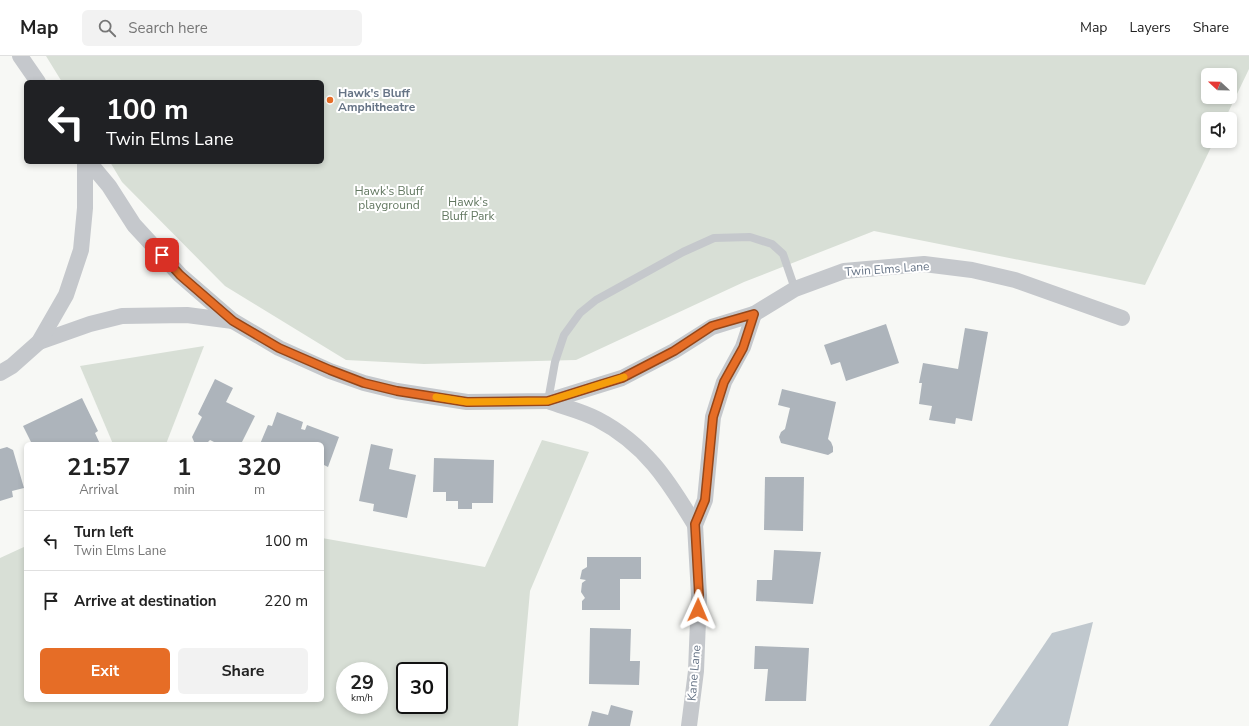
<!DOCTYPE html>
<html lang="en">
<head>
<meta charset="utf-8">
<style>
  body { margin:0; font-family:"Nunito Sans",sans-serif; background:#f2f2f2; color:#222; height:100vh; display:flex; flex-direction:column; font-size:15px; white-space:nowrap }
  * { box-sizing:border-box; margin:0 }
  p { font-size:13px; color:#767676 }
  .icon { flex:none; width:22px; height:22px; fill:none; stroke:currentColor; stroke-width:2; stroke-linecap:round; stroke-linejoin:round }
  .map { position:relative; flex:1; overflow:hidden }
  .drawer { position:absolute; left:24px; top:386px; width:300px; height:260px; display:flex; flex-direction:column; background:#fff; border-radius:6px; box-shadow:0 2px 6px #0003 }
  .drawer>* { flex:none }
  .banner { position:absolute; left:24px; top:24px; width:300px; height:84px; border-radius:6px; box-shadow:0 2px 6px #0003; background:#202124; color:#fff; overflow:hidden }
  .needle { width:26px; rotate:292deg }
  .buttons { position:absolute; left:1201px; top:12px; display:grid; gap:8px }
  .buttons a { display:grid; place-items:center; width:36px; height:36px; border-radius:6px; background:#fff; box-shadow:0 2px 6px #0003; font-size:20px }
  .speed { position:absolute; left:336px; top:606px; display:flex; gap:8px; font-size:20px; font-weight:700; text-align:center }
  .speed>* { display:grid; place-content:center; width:52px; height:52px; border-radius:50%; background:#fff; box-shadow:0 2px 6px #0003; line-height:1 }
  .speed small { font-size:10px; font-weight:400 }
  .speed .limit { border:2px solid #111; border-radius:6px; background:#fff; color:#111 }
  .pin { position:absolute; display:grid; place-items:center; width:34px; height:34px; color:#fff; margin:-17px; border-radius:8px; box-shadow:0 2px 6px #0006 }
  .me { position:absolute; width:44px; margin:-22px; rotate:1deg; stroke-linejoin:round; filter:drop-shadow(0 0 3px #0008) }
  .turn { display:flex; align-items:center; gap:14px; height:84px; padding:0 16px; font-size:18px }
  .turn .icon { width:52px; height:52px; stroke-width:2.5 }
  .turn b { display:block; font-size:28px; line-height:34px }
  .eta { display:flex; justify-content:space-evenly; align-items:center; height:68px; text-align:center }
  .eta b { font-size:24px; font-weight:700; line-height:28px }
  .button { display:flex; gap:8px; margin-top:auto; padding:8px 16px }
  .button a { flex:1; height:46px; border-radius:6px; background:#e66d26; color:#fff; font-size:16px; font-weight:700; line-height:46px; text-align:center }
  .button a+a { background:#f2f2f2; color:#222 }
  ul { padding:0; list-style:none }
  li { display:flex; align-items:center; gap:12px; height:60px; padding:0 16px; border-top:1px solid #e0e0e0 }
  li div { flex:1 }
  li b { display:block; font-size:15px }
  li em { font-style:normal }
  header { display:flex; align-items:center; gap:24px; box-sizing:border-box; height:56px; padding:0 20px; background:#fff; border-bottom:1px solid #e0e0e0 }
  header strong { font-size:19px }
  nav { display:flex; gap:22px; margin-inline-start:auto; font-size:14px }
  .search { width:280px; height:36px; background:#f2f2f2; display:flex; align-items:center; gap:10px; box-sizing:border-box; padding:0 14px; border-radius:6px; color:#767676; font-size:15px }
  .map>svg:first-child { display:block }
  .green { fill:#d8dfd6; fill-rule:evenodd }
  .water { fill:#c0c8ce }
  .building { fill:#adb4bb }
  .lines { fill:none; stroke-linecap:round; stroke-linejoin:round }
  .lane { stroke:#c5c8cc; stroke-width:8 }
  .street { stroke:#c5c8cc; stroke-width:16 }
  .route-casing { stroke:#964719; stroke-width:10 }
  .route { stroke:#e66d26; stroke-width:7 }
  .slow { stroke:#f59e0b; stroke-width:7 }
  .poi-dot { fill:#e66d26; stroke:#fff; stroke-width:1.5 }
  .labels { text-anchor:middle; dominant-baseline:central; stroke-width:4; stroke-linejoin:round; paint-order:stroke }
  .poi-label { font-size:12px; font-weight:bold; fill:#667486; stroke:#fff; text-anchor:start }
  .park-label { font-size:12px; fill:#637861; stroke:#fff }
  .street-label { font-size:12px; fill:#667486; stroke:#fff }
</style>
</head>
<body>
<header>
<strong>Map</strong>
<div class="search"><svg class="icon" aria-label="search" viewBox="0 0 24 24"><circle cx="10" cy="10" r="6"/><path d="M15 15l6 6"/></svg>Search here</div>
<nav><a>Map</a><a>Layers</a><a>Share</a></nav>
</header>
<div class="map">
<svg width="1249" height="670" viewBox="0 0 1249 670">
  <rect width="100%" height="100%" fill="#f7f8f5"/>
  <!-- green -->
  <g class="green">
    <path d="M46,0h1203v13l-24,50h-17v22h6l-69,144 -271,-54 -130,51 -168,78 -152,4 -78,-4 -121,-74 -103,-104 -12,-20h212v-80h-260zM1208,19h22v22h-22z"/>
    <path d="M204,290l-38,98h-53l-33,-78z"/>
    <path d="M542,384l47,12 -59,139 -12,135h-518v-168l26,-12v154h296v-162l163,29zM345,615h34v34h-34zM405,615h34v34h-34z"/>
  </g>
  <!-- water -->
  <path class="water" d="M1093,566l-25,104h-79l63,-93z"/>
  <!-- building -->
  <g class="building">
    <path d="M886,268l13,39 -53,18 -6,-19 -9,3 -7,-20z"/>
    <path d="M965,272l23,4 -16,89 -16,-3 -1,6 -26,-4 3,-14 -13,-2 3,-21h-3l4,-20 35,6z"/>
    <path d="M215,323l18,9 -7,14 29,14 -14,28h-23l-8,-4 -4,4h-11l-3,-7 10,-20 -4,-3z"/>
    <path d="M782,333l54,13 -8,37 3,3 2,5v5l-5,3 -47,-12 -2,-6 2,-5 4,-3 5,-21 -12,-3z"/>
    <path d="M82,342l16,33 -3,2 5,11h-68l-9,-18z"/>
    <path d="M277,356l26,10 -2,7 4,1 2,-5 32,12 -11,30 -6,-3v-20h-62l8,-19 4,1z"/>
    <path d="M371,388l22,5 -4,20 27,6 -9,43 -34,-7 1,-7 -15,-3z"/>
    <path d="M7,391l6,3 11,38 -12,3 1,6 -13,4v-52z"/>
    <path d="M434,402l60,2 -1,43h-21v6h-14v-8h-12v-9h-13z"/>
    <path d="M765,421h39l-1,54 -39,-1z"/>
    <path d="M774,494l47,2 -8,52 -57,-3 1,-21h15z"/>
    <path d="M587,501h54v22h-21v31h-38v-9l3,-3 -4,-6 1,-9 4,-3 -6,-1 2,-9 5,-3z"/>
    <path d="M590,572l41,1 -1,32h10l-1,24 -50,-1z"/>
    <path d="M755,590l54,2 -3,53h-41l3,-32h-14z"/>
    <path d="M611,649l22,6 -3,15h-42l4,-15 16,4z"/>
  </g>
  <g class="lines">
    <!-- lane -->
    <path class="lane" d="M548,345l7,-39 9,-27 16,-22 16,-13 87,-48 31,-14 36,-1 22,7 11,10 12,35"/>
    <!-- street -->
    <g class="street">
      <path d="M20,0l18,26"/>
      <path d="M89,106l20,24 25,39 46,50 53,46 46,27 51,23 34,12 33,8 70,11 81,-1 74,-23 52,-27 38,-24 42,-13 41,-25 49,-18 80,-7 48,6 43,10 107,38"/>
      <path d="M39,286l51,-18 32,-8 65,-1 46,6"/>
      <path d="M0,317l12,-7 27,-24 27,-47 15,-45 4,-42v-46"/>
      <path d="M548,345c16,6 34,10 49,18 48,25 71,61 98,106"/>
      <path d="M689,670l7,-55 3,-76 -4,-70 10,-25 8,-83 11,-35 19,-35 11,-33"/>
    </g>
  </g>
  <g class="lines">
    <!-- route casing -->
    <g class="route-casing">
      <path id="route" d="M162,199l18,20 53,46 46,27 51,22 34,13 33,8 70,11 81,-1 51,-16 23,-7 52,-27 38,-25 42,-12 -11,34 -19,34 -11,35 -8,83 -10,24 4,71 -1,15"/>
    </g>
    <!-- route -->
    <use href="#route" class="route"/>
    <!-- slow -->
    <path class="slow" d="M436,341l31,5 81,-1 76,-24"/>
  </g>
  <!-- markers -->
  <circle class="poi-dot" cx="330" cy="44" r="4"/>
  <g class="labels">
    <!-- poi labels -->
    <g class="poi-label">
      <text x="338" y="37">Hawk's Bluff<tspan x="338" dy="14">Amphitheatre</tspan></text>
    </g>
    <!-- park labels -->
    <g class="park-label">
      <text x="389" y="135">Hawk's Bluff<tspan x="389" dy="14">playground</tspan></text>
      <text x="468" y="146">Hawk's<tspan x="468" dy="14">Bluff Park</tspan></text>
    </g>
    <!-- street labels -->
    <g class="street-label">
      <text transform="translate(887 213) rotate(-4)">Twin Elms Lane</text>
      <text transform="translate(694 617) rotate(-85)">Kane Lane</text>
    </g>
  </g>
</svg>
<div class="buttons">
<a><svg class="needle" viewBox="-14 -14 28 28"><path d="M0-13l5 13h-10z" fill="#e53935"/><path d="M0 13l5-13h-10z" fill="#767676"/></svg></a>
<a><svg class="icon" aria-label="sound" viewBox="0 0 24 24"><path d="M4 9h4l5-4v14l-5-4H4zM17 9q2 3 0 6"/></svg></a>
</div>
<div class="speed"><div>29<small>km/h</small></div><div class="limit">30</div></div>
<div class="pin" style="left:162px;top:199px;background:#d93025"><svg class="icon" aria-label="arrive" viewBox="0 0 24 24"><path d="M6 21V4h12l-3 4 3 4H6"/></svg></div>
<svg class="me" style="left:698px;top:554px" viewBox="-20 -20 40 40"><path d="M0-17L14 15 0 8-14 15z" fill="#e66d26" stroke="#fff" stroke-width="4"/></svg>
<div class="banner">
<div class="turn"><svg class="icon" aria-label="left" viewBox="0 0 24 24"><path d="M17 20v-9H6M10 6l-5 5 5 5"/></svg><div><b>100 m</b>Twin Elms Lane</div></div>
</div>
<section class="drawer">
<div class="eta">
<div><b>21:57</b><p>Arrival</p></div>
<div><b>1</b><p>min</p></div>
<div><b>320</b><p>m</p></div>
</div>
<ul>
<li><svg class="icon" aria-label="left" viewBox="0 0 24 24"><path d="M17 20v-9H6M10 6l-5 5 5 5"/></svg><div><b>Turn left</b><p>Twin Elms Lane</p></div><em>100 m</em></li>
<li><svg class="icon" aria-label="arrive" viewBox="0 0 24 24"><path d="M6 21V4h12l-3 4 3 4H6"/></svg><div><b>Arrive at destination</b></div><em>220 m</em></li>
</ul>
<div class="button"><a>Exit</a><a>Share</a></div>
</section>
</div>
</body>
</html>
